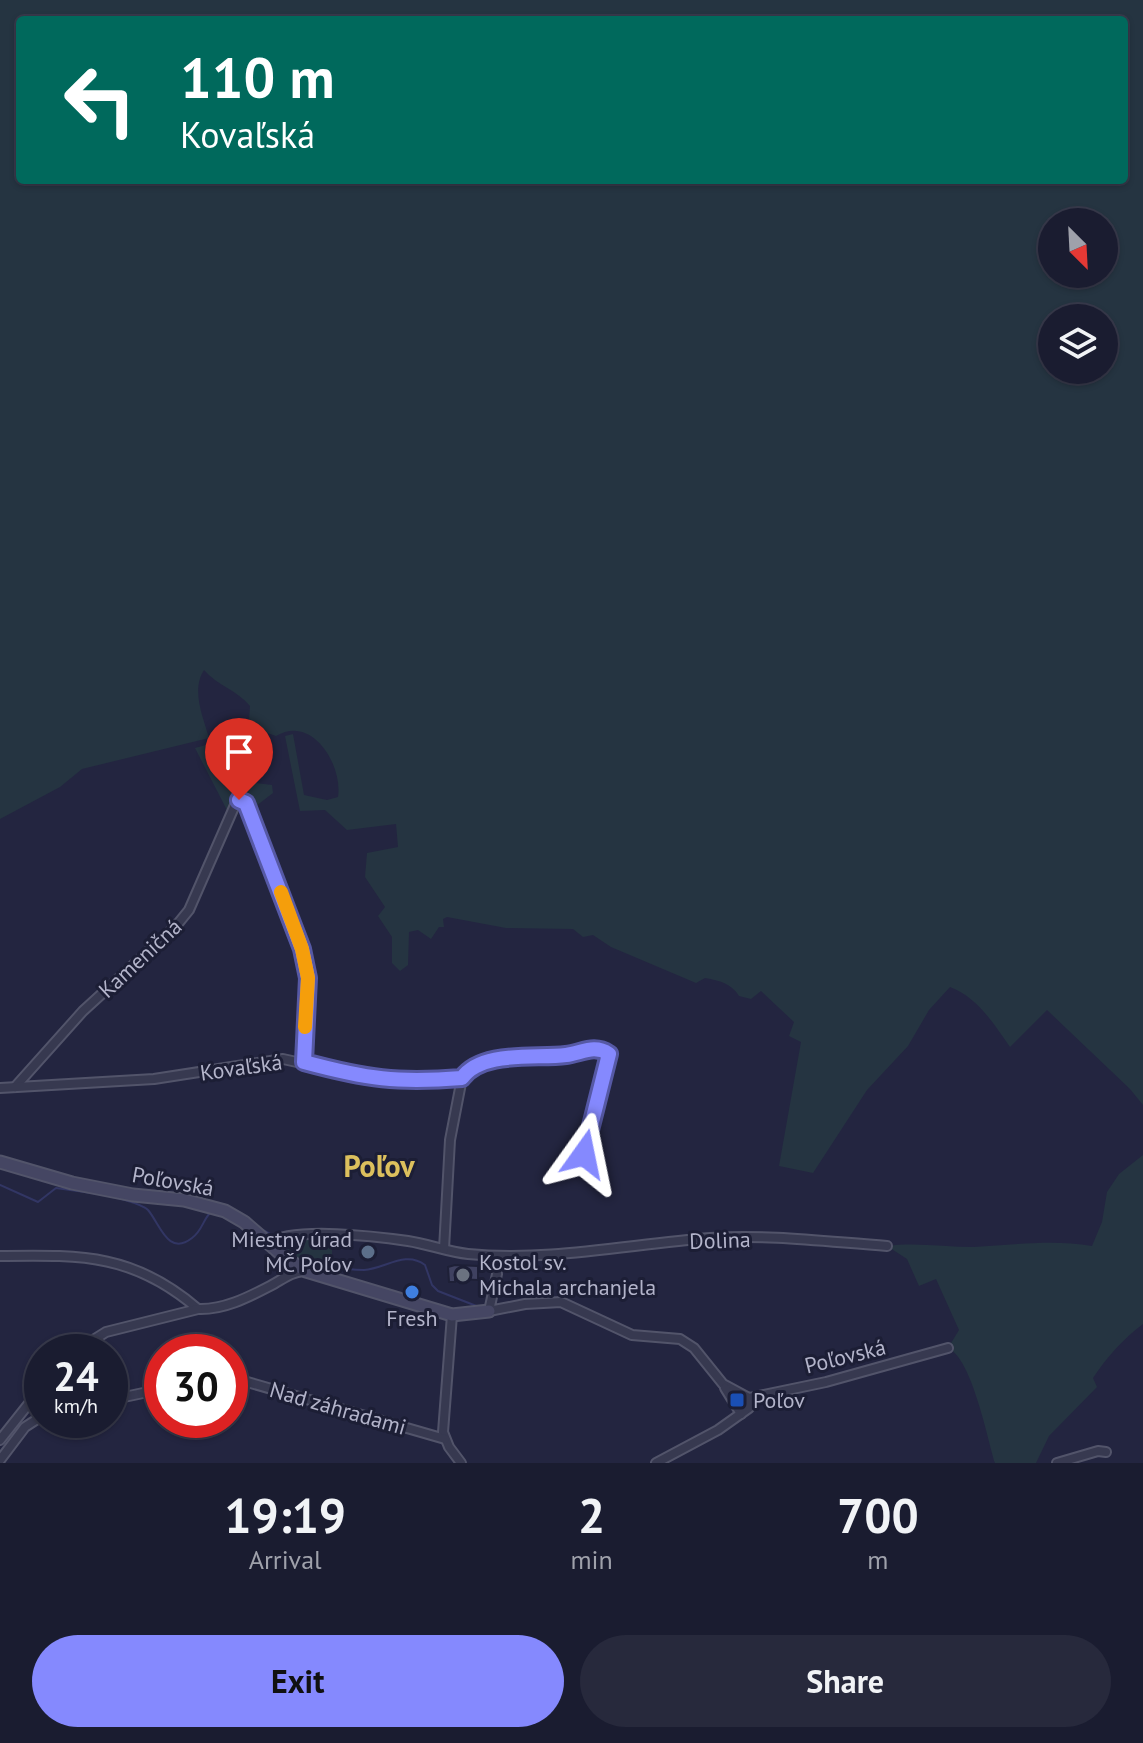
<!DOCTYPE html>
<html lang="en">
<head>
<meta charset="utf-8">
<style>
  body { margin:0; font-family:"PT Sans",sans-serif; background:#27293c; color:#f1f3f6; height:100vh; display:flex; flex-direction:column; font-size:30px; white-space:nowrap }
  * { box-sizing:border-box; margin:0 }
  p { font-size:26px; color:#9fa1ab }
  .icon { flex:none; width:44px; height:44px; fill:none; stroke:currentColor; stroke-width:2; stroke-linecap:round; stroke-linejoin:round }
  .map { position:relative; height:1463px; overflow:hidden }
  .details { display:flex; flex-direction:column; background:#1a1c30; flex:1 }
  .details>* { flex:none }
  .top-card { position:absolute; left:16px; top:16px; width:1112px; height:168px; border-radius:8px; box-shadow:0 2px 6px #0004,0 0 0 2px #383a4c; background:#00695c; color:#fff; overflow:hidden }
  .needle { width:52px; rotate:156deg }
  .buttons { position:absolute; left:1038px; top:208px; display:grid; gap:16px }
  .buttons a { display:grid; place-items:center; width:80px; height:80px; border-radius:50%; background:#1a1c30; box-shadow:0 2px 6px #0004,0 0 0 2px #383a4c; font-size:40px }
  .speed { position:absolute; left:24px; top:1334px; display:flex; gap:16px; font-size:40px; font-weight:700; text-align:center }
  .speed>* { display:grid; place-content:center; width:104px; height:104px; border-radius:50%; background:#1a1c30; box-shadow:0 2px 6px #0004,0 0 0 2px #383a4c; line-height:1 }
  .speed small { font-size:20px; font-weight:400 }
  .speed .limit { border:12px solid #d22; background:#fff; color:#111 }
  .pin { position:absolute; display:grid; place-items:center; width:68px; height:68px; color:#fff; margin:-82px -34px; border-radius:50% 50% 50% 0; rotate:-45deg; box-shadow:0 0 8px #0007 }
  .pin .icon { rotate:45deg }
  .me { position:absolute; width:88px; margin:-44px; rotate:12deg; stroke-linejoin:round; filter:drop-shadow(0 0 6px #0008) }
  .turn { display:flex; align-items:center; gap:28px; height:168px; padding:0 32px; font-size:36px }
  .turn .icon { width:104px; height:104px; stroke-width:2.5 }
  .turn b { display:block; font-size:56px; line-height:68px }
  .eta { display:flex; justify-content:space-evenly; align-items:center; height:136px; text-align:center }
  .eta b { font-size:48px; font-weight:700; line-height:56px }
  .action { display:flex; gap:16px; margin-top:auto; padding:16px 32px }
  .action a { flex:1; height:92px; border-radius:48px; background:#8589fe; color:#111; font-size:32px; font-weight:700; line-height:92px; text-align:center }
  .action a+a { background:#27293c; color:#f1f3f6 }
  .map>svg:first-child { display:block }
  .green { fill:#253441; fill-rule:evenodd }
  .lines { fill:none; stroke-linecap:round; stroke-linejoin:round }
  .stream { stroke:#323664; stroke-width:2 }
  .building { fill:#3f4160; stroke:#1e2037; stroke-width:2 }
  .street-casing { stroke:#52546a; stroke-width:12 }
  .secondary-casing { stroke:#52546a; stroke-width:15 }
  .street { stroke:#373950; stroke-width:8 }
  .secondary { stroke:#454663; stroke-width:11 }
  .route-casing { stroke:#5659a5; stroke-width:20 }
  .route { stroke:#8589fe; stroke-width:14 }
  .slow { stroke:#f59e0b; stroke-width:14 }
  .service-dot { fill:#5c6f8a; stroke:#1c1e35; stroke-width:3 }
  .worship-dot { fill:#6b7280; stroke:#1c1e35; stroke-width:3 }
  .shop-dot { fill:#3f7fe0; stroke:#1c1e35; stroke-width:3 }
  .transit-dot { fill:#1a4fb4; stroke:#1c1e35; stroke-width:3 }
  .labels { text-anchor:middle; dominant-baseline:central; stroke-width:6; stroke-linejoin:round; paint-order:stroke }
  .street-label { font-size:22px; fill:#b3b4ca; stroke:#1c1e35 }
  .poi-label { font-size:22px; fill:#b3b4ca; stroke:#1c1e35; text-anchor:start }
  .district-label { font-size:30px; font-weight:bold; fill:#dcc05d; stroke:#1c1e35 }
</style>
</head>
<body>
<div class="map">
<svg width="1143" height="1463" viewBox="0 0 1143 1463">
  <rect width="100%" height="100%" fill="#232540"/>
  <!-- green -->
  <g class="green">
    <path d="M0,0h1143v1105l-13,-16 -83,-79 -37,37c-16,-23 -33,-50 -60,-60l-21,23 -21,36 -41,44 -54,83 -34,-7 22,-124 -12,-6 5,-14 -33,-31 -10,8 -12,-3c-8,-13 -19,-15 -34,-18l-9,5 -85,-36 -18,-12 -10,2 -10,-8 -67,-1 -59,-11 -4,2 1,8h-5l-8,12 -13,-9 -9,2 -1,33 -8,6 -8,-8v-26l-14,-21 7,-9 -20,-30 2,-24 31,-6 -2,-23 -49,6 -22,-20 -25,1 -15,-75 8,-2 11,61 23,5 11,-3c5,-32 -26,-83 -62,-61l-17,-6 -10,-10 1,-14c-13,-16 -32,-20 -46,-36 -13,20 -1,47 5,68l-127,31 -22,18 -60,32zM20,20h1104v160h-1104zM1104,222v52h-52v-52zM1052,318h52v52h-52z"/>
    <path d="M245,729l3,10 -5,9v10l6,6 12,-5 6,4 -2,8 -11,7 2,5 16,2 1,8 -17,13 -9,-11 -6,3 -11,18 -35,-68 26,-7z"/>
    <path d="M1143,1155v169c-20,15 -36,33 -50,54l4,9 -48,49 -13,27h-41c-8,-26 -23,-104 -47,-115l11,-18 -23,-51 -17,7 -12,-27 -20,-13c30,-4 57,1 87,1 40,-2 78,-8 118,-1l10,-24 5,-30 12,-18z"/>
    <path d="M289,1240h43v25l-37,-7 -14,-15z"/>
  </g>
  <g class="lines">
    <!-- stream -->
    <g class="stream">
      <path d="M0,1185l38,17 18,-14 50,7"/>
      <path d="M113,1196c9,4 28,7 35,14 12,14 20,47 44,28 10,-7 11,-18 18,-25"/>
      <path d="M220,1215l22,12"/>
      <path d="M259,1228l13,7"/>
      <path d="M305,1264c19,2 39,6 59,6 21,-1 41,-20 61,-5l7,20 6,6 41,16"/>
    </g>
  </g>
  <!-- building -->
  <path class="building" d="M455,1265l23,1v14l-23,-1v3h-6l-1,-15z"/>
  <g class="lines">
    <!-- street casing -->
    <g class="street-casing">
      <g id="street">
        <path d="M15,1087l68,-76 93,-85 13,-16 46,-105 7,-6 38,88 22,62 6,29 -4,84"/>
        <path d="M0,1088l154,-9 129,-20 100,22 79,-3c20,-28 73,-19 104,-23 16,-2 28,-10 43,-1l-25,100"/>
        <path d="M270,1243c22,-17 110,-6 138,-2 20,3 40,11 60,13 81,8 162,-10 242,-16 59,-4 119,4 177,8"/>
        <path d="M444,1249l6,-109 12,-62"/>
        <path d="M0,1256c81,-1 133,-3 198,53 25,1 49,-11 72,-23 12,-6 20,-14 34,-15"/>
        <path d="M497,1274l-8,37 36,-7 36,-2 71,33 48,4 14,9 29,36 26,14 77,-16 122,-34"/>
        <path d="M452,1315l-9,117 6,15 12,16"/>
        <path d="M74,1352l32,-20 92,-23"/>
        <path d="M230,1377l215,62"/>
        <path d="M725,1388l16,26"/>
        <path d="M110,1400l52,-11"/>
        <path d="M0,1440l42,-53"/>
        <path d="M0,1460l25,-33 17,-11"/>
        <path d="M656,1463l62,-33 31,-22v-10"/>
        <path d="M1057,1463l41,-12 8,1"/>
      </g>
    </g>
    <!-- secondary casing -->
    <g class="secondary-casing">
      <path id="secondary" d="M0,1162l72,21 61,12 51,5 41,11 19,11 44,38 18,11 146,44 37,-4"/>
    </g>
    <!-- street -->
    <use href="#street" class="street"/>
    <!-- secondary -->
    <use href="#secondary" class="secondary"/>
  </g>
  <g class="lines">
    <!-- route casing -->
    <g class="route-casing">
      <path id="route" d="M239,800l7,3 56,146 6,29 -4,84c63,17 93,21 158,16 20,-28 74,-19 104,-23 16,-2 28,-11 43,-1l-25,100"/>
    </g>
    <!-- route -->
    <use href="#route" class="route"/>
    <!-- slow -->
    <path class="slow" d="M281,892l21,57 6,29 -3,49"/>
  </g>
  <!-- markers -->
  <circle class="service-dot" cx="368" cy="1252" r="8"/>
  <circle class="worship-dot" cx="463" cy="1275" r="8"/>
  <circle class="shop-dot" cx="412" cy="1292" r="8"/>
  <rect class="transit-dot" x="729" y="1392" width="16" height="16" rx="4"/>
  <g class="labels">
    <!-- street labels -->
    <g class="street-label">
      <text transform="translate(140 958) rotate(-43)">Kameničná</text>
      <text transform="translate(241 1067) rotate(-8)">Kovaľská</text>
      <text transform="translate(173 1181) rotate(10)">Poľovská</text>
      <text transform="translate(720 1240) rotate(-2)">Dolina</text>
      <text transform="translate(845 1356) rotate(-14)">Poľovská</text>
      <text transform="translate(338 1408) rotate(16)">Nad záhradami</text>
    </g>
    <!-- poi labels -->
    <g class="poi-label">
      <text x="352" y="1239" text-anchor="end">Miestny úrad<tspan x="352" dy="25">MČ Poľov</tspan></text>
      <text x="479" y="1262">Kostol sv.<tspan x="479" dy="25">Michala archanjela</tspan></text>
      <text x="412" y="1318" text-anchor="middle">Fresh</text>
      <text x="753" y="1400">Poľov</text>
    </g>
    <!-- district labels -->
    <g class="district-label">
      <text x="379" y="1165">Poľov</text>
    </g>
  </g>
</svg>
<div class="buttons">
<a><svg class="needle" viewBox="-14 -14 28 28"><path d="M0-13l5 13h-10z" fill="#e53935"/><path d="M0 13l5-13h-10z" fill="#9fa1ab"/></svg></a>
<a><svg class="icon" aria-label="layers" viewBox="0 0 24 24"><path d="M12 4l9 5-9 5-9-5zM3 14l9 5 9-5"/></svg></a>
</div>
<div class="speed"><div>24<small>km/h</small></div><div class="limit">30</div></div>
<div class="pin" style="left:239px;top:800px;background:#d93025"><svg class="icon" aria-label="arrive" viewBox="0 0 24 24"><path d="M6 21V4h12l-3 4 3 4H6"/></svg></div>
<svg class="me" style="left:584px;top:1154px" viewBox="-20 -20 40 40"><path d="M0-17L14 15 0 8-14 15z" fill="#8589fe" stroke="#fff" stroke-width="4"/></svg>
<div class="top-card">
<div class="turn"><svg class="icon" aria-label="left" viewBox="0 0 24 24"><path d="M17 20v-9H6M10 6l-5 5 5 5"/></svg><div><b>110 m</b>Kovaľská</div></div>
</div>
</div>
<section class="details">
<div class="eta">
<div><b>19:19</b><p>Arrival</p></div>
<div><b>2</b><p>min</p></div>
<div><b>700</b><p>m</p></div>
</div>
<div class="action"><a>Exit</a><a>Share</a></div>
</section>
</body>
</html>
